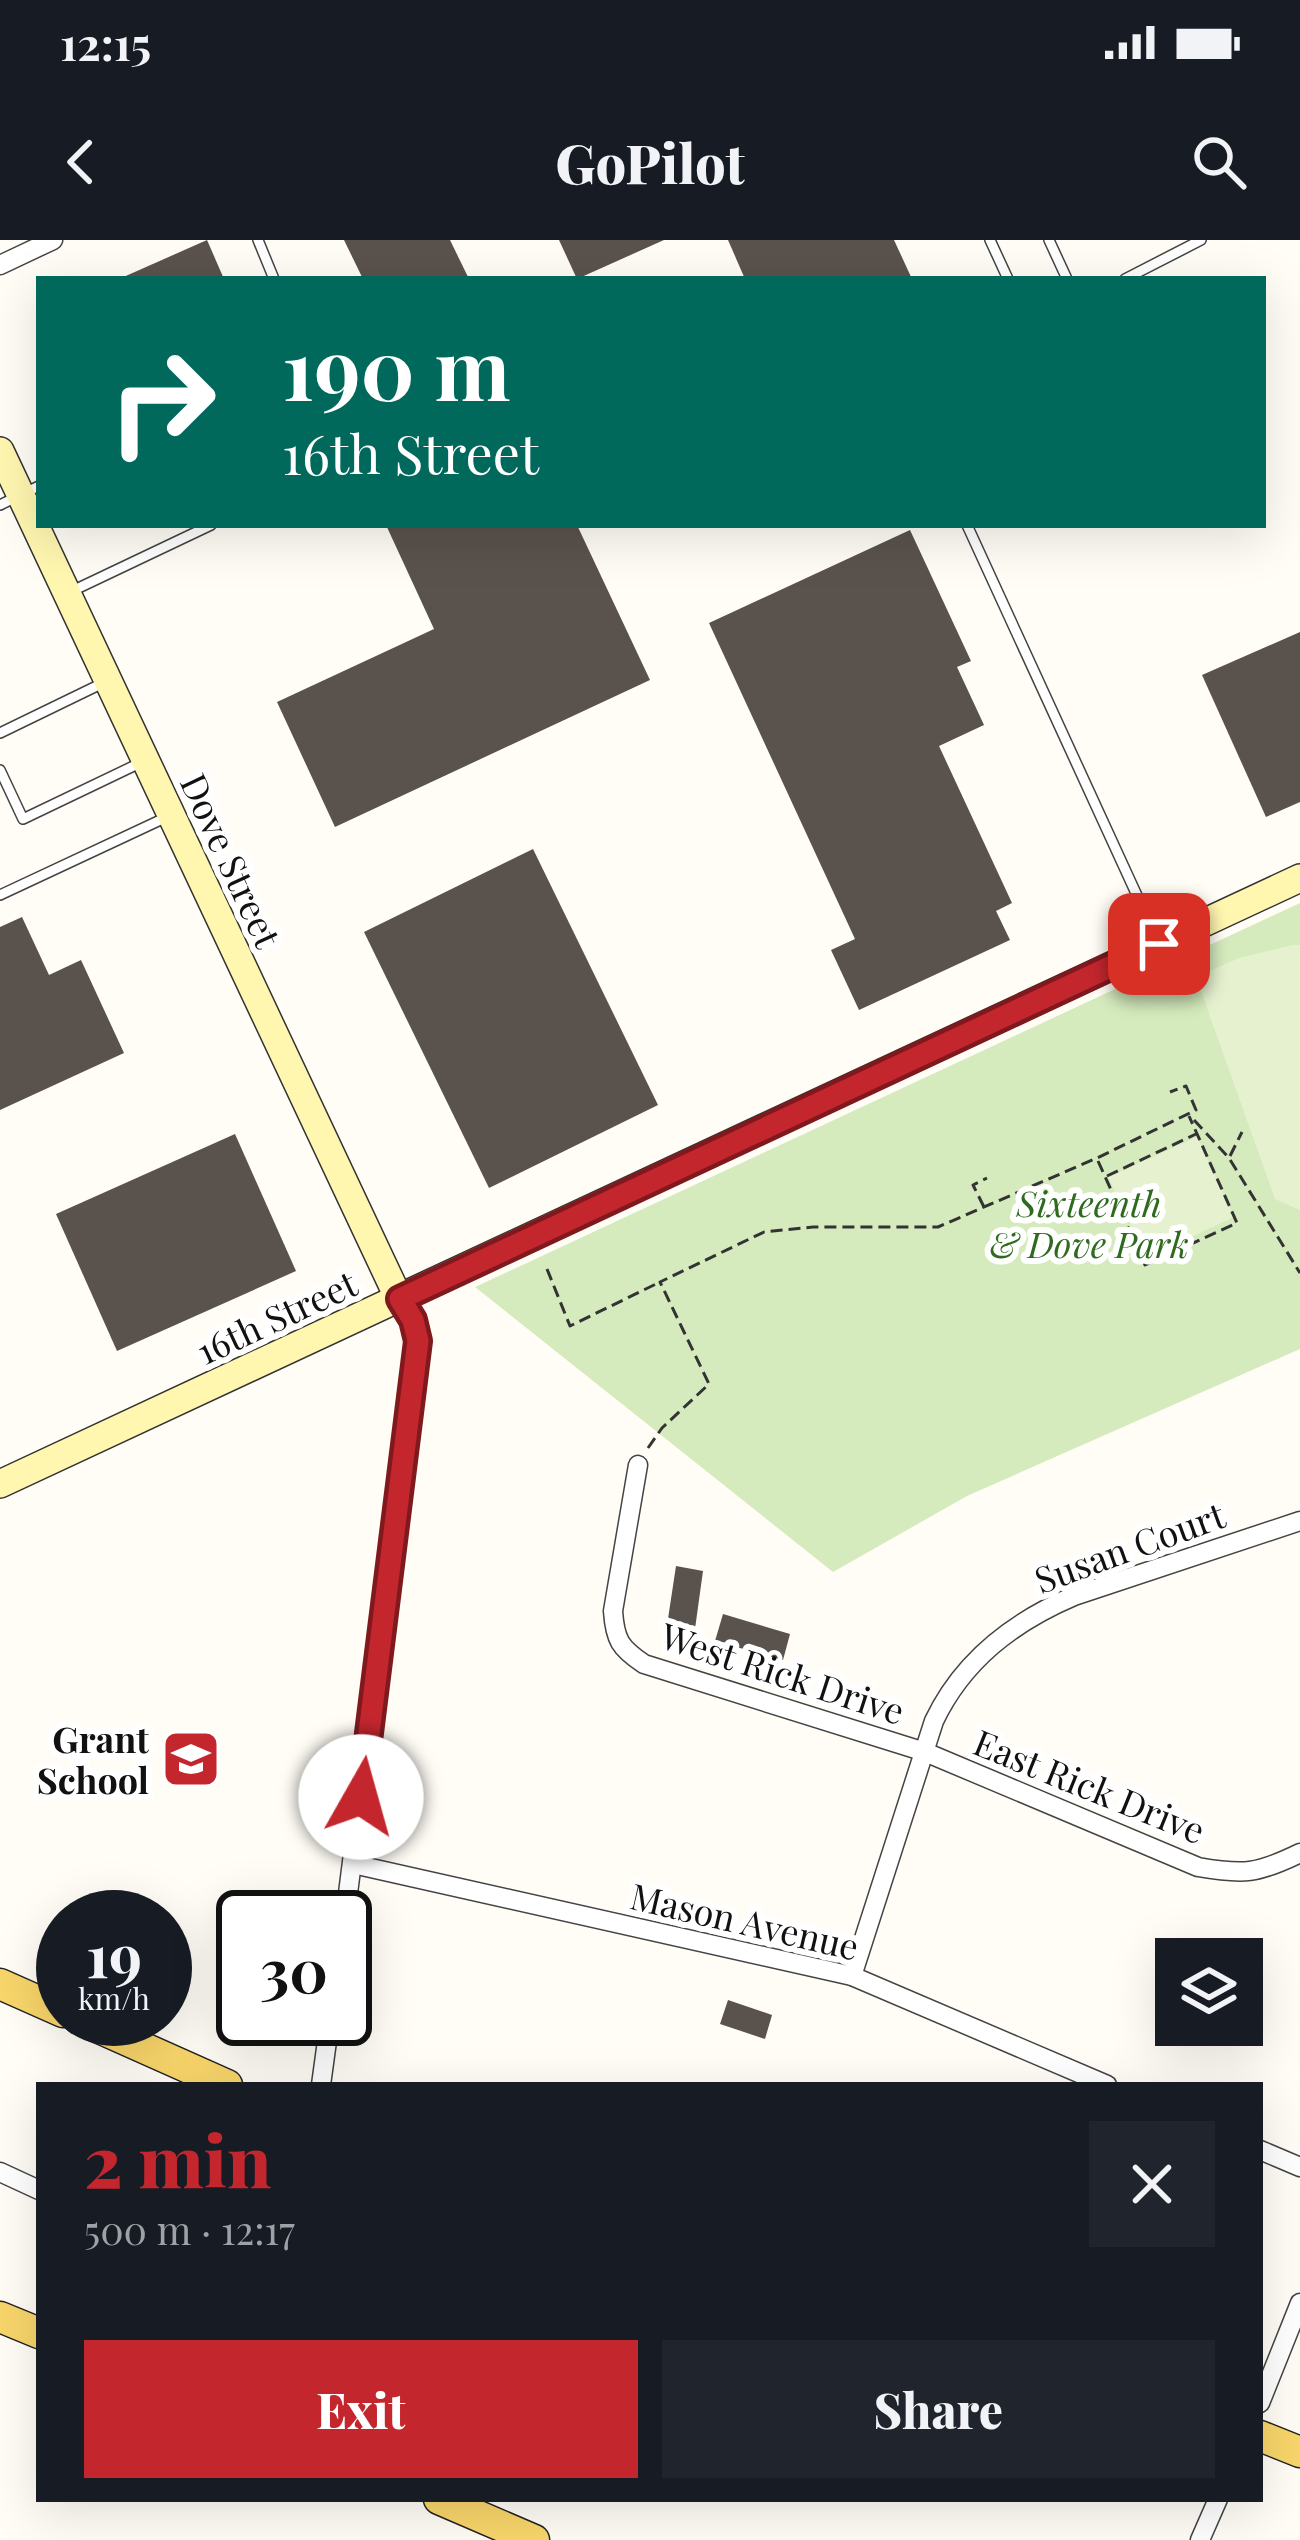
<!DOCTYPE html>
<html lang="en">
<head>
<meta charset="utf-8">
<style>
  body { margin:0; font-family:"Playfair Display",serif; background:#20242c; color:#f1f3f6; height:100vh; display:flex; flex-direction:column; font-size:45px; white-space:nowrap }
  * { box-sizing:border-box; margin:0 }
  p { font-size:39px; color:#9ea1a6 }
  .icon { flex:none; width:66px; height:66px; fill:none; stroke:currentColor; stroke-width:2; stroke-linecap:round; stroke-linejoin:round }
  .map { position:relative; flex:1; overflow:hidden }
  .details { position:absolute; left:36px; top:1842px; width:1227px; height:420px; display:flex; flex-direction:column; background:#171b24; border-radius:0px; box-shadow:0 12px 48px #0002 }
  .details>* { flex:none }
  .guide { position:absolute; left:36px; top:36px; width:1230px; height:252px; border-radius:0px; box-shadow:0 12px 48px #0002; background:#00695c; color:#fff; overflow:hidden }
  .buttons { position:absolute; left:1155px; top:1698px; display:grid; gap:24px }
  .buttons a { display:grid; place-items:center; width:108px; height:108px; border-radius:0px; background:#171b24; box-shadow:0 12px 48px #0002; font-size:60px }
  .speed { position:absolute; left:36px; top:1650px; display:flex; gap:24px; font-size:60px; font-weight:700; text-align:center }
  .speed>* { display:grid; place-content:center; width:156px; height:156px; border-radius:50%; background:#171b24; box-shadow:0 12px 48px #0002; line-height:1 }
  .speed small { font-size:30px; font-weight:400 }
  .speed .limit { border:6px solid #111; border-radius:18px; background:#fff; color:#111 }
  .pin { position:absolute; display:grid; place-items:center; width:102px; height:102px; color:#fff; margin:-51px; border-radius:24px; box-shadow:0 6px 18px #0006 }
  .me { position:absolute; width:132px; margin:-66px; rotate:7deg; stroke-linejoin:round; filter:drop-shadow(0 0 9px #0008) }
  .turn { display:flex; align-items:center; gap:42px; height:252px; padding:0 48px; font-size:54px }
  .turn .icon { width:156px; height:156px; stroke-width:2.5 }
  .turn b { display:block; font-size:84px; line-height:102px }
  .round { display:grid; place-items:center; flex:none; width:126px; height:126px; border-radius:0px; background:#20242c }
  .head { display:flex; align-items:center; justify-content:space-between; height:204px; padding:0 48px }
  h1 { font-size:72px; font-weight:800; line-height:90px; color:#c4262e }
  .primary-button { display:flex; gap:24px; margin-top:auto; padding:24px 48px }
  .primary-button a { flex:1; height:138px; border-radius:0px; background:#c4262e; color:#fff; font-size:48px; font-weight:800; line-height:138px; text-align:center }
  .primary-button a+a { background:#20242c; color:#f1f3f6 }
  .status { display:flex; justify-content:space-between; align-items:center; height:84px; padding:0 60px; background:#171b24; direction:ltr }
  .status svg { height:33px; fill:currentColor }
  header { display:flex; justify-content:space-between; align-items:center; height:156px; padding:0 48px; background:#171b24; font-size:54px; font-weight:800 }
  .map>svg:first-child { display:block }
  .green { fill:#d5ebbd }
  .pitch { fill:#e6f2cf }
  .building { fill:#5a524d }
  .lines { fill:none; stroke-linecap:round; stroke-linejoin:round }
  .lane-casing { stroke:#444; stroke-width:12 }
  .street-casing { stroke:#444; stroke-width:21 }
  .secondary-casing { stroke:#333; stroke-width:30 }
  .primary-casing { stroke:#222; stroke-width:33 }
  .path { stroke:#333; stroke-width:3; stroke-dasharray:12 6; stroke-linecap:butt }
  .lane { stroke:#fff; stroke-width:9 }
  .street { stroke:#fff; stroke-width:18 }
  .secondary { stroke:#fff6b0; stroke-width:27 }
  .primary { stroke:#f9d66b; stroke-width:30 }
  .route-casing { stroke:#7f191e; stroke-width:30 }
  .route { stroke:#c4262e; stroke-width:21 }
  .labels { text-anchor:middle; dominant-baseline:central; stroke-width:12; stroke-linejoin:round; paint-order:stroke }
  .street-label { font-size:36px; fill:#111; stroke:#fff }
  .park-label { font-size:36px; font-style:italic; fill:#2f6b1f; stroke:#fff }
  .poi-label { font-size:36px; font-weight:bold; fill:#111; stroke:#fff; text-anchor:end }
</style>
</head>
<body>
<div class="status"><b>12:15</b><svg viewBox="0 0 49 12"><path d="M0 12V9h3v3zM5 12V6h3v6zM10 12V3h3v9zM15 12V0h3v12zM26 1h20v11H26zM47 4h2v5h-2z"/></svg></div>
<header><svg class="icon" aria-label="back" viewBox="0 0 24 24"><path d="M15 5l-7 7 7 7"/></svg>GoPilot<svg class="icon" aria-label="search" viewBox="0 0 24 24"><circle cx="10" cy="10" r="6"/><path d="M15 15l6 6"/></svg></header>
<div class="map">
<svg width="1300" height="2300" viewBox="0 0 1300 2300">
  <rect width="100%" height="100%" fill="#fffdf5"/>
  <!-- green -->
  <path class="green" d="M1300,663v446l-333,147 -134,76 -358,-285z"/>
  <!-- pitch -->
  <g class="pitch">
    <path d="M1293,705h7v265l-25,-11 -79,-222 43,-19z"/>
    <path d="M1197,897l37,80 -88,41 -38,-81z"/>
  </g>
  <!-- building -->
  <g class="building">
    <path d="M207,0l17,39h-105z"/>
    <path d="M344,0h106l19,39h-106z"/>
    <path d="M559,0h105l-87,39z"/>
    <path d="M728,0h166l18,39h-167z"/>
    <path d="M386,285h191l73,155 -315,147 -58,-125 157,-73z"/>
    <path d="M910,290l61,131 -14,6 27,58 -45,21 73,157 -16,8 14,29 -151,70 -28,-60 24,-11 -146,-316z"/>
    <path d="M1300,392v170l-34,15 -64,-142z"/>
    <path d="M533,609l125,256 -169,83 -125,-256z"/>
    <path d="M22,677l27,58 32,-15 43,93 -124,57v-183z"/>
    <path d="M235,894l61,137 -179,80 -61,-137z"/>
    <path d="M676,1326l27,5 -9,65 -28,-4z"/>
    <path d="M723,1374l67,20 -7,26 -68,-19z"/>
    <path d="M728,1760l44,15 -7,24 -45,-15z"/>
  </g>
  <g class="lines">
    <!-- lane casing -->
    <g class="lane-casing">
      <g id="lane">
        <path d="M258,0l16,39"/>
        <path d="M990,0l18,39"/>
        <path d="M1049,0l18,39"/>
        <path d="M1125,39l76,-39"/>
        <path d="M0,265l39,-19"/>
        <path d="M967,285l190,414"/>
        <path d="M70,352l141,-67"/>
        <path d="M0,493l103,-50"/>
        <path d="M0,530l23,49 119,-57"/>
        <path d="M0,655l169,-79"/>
      </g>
    </g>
    <!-- street casing -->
    <g class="street-casing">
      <g id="street">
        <path d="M0,25l53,-25"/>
        <path d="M638,1225l-25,146c2,29 7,37 31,53l281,88 273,115c46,8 59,7 102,-14"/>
        <path d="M353,1624l499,112 255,109"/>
        <path d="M345,1677l73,-576 -5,-21 -14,-21"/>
        <path d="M852,1736l82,-255c29,-61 79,-99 140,-125l226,-75"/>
        <path d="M321,1845l9,-66"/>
        <path d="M1260,1910l40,17"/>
        <path d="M0,1932l39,18"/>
        <path d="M1260,2163l40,-100"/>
        <path d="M1200,2300l18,-41"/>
      </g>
    </g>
    <!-- secondary casing -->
    <g class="secondary-casing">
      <g id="secondary">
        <path d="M0,211l399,848"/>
        <path d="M0,1244l1300,-606"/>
      </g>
    </g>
    <!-- primary casing -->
    <g class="primary-casing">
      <g id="primary">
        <path d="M0,1744l63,28"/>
        <path d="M79,1779l148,66"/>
        <path d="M0,2077l39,16"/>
        <path d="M1260,2196l40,16"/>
        <path d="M439,2259l95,41"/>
      </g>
    </g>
    <!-- path -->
    <g class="path">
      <path d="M1194,880l35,38 71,115"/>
      <path d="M1230,916l12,-24"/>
      <path d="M1098,921l47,104 92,-42 -48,-107"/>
      <path d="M1107,936l89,-42"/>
      <path d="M984,967l-11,-22 14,-7"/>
      <path d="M547,1029l23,57 88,-43"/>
      <path d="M648,1208l14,-20 47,-44 -49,-102 104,-50 49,-5h125l159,-69 99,-48 -10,-24 -16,6"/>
    </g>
    <!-- lane -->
    <use href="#lane" class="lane"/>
    <!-- street -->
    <use href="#street" class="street"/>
    <!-- secondary -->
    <use href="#secondary" class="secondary"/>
    <!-- primary -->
    <use href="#primary" class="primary"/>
  </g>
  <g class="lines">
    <!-- route casing -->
    <g class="route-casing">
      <path id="route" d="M361,1557l57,-456 -5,-21 -13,-21 759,-355"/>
    </g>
    <!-- route -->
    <use href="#route" class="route"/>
  </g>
  <!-- icons -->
  <defs>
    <g id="school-square" transform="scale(3)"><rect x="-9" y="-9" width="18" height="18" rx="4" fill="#c4262e" stroke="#fff"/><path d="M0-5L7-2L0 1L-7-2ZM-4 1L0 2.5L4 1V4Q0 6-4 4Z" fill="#fff"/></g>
  </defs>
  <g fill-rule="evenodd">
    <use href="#school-square" x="191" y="1519"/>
  </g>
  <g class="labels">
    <!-- street labels -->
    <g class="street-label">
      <text transform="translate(232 620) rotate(65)">Dove Street</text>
      <text transform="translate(276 1076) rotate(-25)">16th Street</text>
      <text transform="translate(1129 1306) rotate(-20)">Susan Court</text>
      <text transform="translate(783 1432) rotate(18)">West Rick Drive</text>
      <text transform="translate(1090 1545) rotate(22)">East Rick Drive</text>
      <text transform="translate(745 1680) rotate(13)">Mason Avenue</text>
    </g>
    <!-- park labels -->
    <g class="park-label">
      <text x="1089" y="962">Sixteenth<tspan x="1089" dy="41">&amp; Dove Park</tspan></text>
    </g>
    <!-- poi labels -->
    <g class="poi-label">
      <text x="149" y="1498">Grant<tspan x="149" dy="41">School</tspan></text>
    </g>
  </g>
</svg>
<div class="buttons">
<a><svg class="icon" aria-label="layers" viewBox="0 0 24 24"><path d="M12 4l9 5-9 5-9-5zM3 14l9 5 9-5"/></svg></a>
</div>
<div class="speed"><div>19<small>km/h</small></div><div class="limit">30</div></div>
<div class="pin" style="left:1159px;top:704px;background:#d93025"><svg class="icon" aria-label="arrive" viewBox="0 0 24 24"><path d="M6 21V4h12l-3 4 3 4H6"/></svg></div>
<svg class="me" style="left:361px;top:1557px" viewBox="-20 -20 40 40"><circle r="19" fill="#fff"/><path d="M0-13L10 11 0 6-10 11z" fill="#c4262e"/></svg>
<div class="guide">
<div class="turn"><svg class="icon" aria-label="right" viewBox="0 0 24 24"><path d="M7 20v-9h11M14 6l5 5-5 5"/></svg><div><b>190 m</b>16th Street</div></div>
</div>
<section class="details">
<div class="head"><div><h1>2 min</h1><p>500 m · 12:17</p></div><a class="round"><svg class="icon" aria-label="close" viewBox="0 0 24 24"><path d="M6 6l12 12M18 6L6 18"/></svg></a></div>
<div class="primary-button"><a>Exit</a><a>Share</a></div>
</section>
</div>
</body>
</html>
